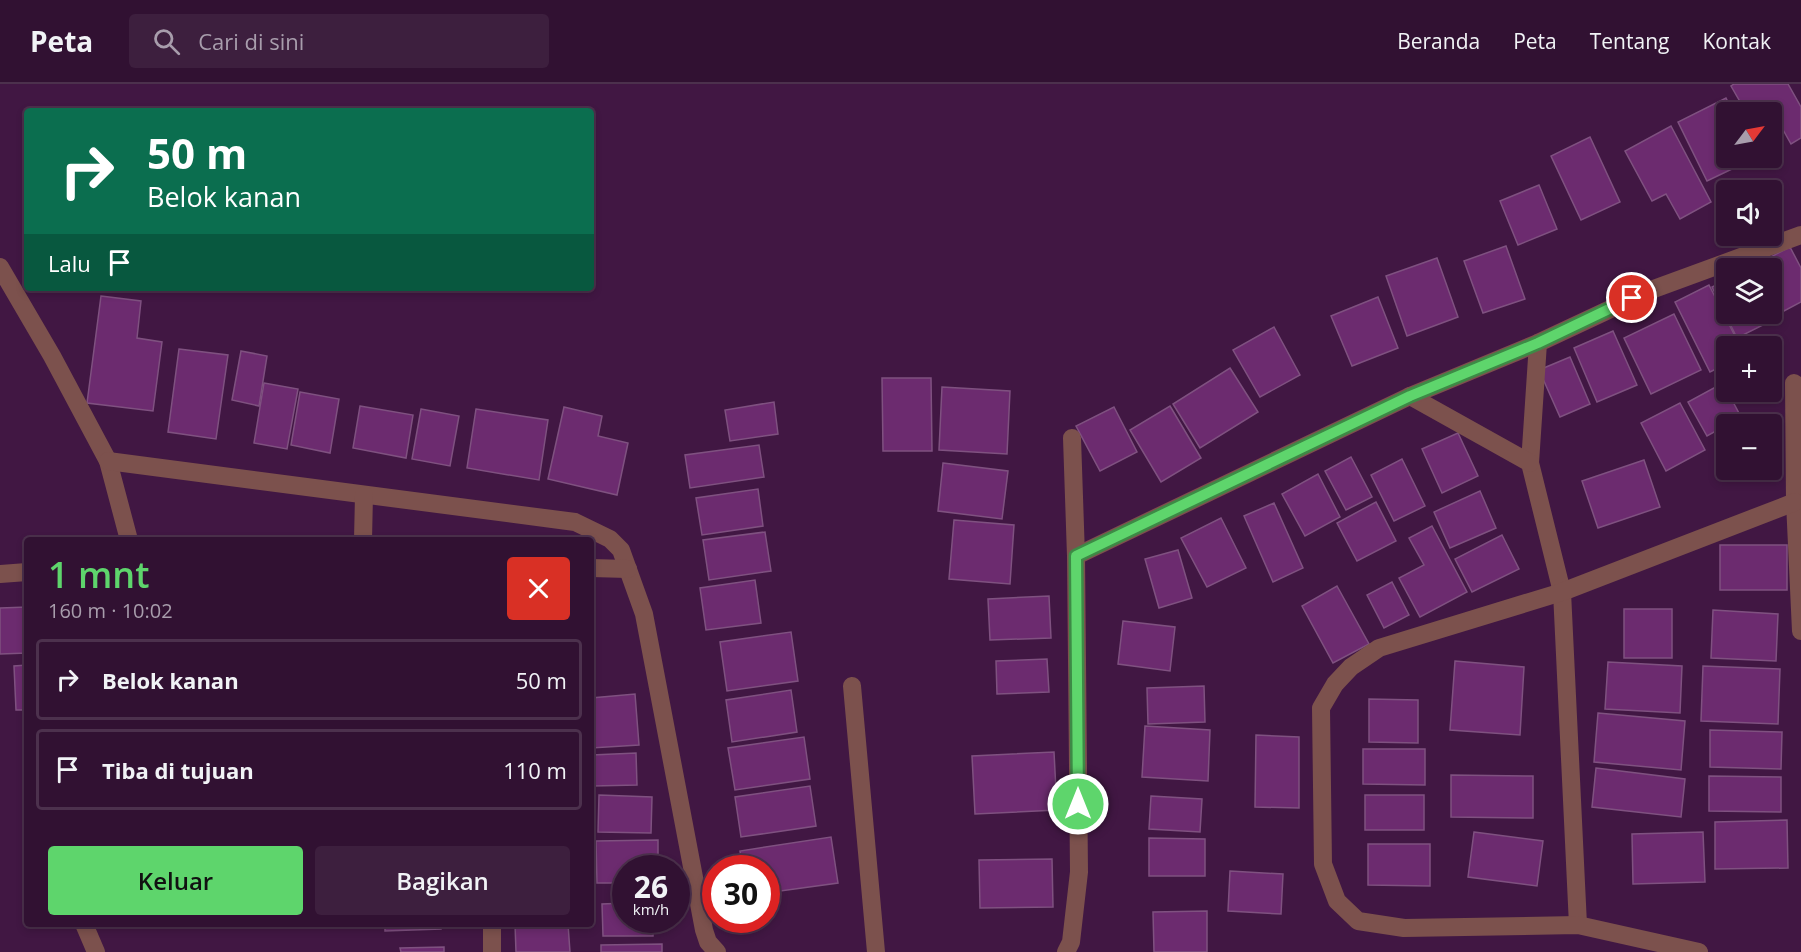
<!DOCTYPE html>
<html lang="id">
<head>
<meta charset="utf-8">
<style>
  body { margin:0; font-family:"Open Sans",sans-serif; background:#3d1f3e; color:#f1f3f6; height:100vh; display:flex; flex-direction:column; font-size:22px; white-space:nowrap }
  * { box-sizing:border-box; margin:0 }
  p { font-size:20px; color:#a89dac }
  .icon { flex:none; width:33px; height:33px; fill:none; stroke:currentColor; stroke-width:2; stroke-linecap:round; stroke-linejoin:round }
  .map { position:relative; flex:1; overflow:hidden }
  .side { position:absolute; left:24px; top:453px; width:570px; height:390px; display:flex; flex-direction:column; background:#311132; border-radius:6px; box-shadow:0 3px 9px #0003,0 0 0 2px #4c314d }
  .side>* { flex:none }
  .guide { position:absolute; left:24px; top:24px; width:570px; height:183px; border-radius:6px; box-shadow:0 3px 9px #0003,0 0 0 2px #4c314d; background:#0b6e4f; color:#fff; overflow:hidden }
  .needle { width:39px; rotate:58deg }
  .fabs { position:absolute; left:1716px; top:18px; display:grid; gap:12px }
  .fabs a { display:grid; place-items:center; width:66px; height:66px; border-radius:6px; background:#311132; box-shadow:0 3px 9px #0003,0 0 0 2px #4c314d; font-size:30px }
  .speed { position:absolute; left:612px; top:771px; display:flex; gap:12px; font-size:30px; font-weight:700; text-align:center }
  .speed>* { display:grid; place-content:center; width:78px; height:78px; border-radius:50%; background:#311132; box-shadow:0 3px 9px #0003,0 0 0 2px #4c314d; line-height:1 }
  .speed small { font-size:15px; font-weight:400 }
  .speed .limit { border:9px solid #d22; background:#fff; color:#111 }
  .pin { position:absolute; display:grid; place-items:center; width:51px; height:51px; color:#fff; margin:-26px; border:3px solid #fff; border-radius:50%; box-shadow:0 2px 6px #0007 }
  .me { position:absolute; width:66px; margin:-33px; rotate:0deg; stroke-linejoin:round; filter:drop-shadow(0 0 4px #0008) }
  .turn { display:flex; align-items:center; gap:21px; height:126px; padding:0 24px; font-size:27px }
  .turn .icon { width:78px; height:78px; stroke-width:2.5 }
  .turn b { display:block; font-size:42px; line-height:51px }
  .then { display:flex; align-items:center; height:57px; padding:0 24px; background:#0003; gap:12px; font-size:22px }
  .round { display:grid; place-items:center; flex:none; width:63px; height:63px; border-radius:6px; background:#3d1f3e }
  .overview { display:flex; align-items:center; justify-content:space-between; height:102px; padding:0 24px }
  h1 { font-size:36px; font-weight:600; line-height:45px; color:#5ed56c }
  .button { display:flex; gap:12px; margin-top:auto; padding:12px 24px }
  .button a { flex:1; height:69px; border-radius:6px; background:#5ed56c; color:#111; font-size:24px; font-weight:600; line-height:69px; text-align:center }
  .button a+a { background:#3d1f3e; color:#f1f3f6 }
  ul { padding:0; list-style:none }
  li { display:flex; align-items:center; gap:18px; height:81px; margin:0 12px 9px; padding:0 12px; border:3px solid #4c314d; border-radius:6px }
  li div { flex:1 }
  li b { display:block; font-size:22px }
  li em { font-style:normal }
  header { display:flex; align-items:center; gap:36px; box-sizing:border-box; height:84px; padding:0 30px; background:#311132; border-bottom:2px solid #4c314d }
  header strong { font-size:28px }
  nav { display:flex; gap:33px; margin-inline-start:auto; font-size:21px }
  .search { width:420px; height:54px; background:#3d1f3e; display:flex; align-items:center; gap:15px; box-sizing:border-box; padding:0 21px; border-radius:6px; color:#a89dac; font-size:22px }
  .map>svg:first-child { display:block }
  .building { fill:#6c2b6f; stroke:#7f5180; stroke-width:1.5 }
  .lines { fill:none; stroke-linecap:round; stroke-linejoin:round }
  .street { stroke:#7c514d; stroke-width:18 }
  .route-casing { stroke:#3d8a46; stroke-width:15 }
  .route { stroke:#5ed56c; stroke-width:10 }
</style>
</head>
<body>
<header>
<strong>Peta</strong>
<div class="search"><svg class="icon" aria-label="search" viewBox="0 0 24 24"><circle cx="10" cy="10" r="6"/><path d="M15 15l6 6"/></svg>Cari di sini</div>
<nav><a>Beranda</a><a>Peta</a><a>Tentang</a><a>Kontak</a></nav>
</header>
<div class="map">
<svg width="1801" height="868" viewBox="0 0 1801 868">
  <rect width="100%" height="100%" fill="#411743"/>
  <!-- building -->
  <g class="building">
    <path d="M1734,0h54l13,23v31l-10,6 -9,-16 -10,6v-22h-26l-15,-26z"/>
    <path d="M1726,14l7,14h-7v46h29l-48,23 -29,-59z"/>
    <path d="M1671,42l40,76 -31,17 -14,-25 -14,7 -27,-50z"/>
    <path d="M1590,53l30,65 -39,18 -30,-64z"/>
    <path d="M1539,101l18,44 -39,16 -18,-44z"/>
    <path d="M1506,162l19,53 -42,14 -19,-52z"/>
    <path d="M1790,163l11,21v34l-17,9 -12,-24v-19h-10l-3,-5z"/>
    <path d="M1437,174l21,59 -51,19 -21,-60z"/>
    <path d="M1726,196v34h44l3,6 -36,18 -25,-51z"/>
    <path d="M1709,201l31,61h-14v18l-16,8 -35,-70z"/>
    <path d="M101,212l40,5 -4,37 25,4 -9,69 -66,-8z"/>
    <path d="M1378,213l20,51 -46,18 -21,-50z"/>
    <path d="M1674,230l27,56 -50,24 -27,-56z"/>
    <path d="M1274,243l26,48 -40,22 -27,-47z"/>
    <path d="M1613,247l24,54 -40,17 -23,-54z"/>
    <path d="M179,265l49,6 -12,84 -48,-7z"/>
    <path d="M241,267l26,5 -8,50 -27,-6z"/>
    <path d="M1570,273l20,47 -30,13 -21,-47z"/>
    <path d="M1230,284l28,44 -58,36 -27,-44z"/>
    <path d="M882,294h49l1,73h-49z"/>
    <path d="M264,299l34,6 -11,60 -33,-6z"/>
    <path d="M1723,299l18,34 -34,19 -19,-34z"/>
    <path d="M942,303l68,4 -3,63 -68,-4z"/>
    <path d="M300,308l39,7 -9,54 -39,-8z"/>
    <path d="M774,318l4,32 -48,7 -5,-31z"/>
    <path d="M1680,319l25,47 -39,21 -25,-48z"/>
    <path d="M360,322l53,9 -7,43 -53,-10z"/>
    <path d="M1170,322l31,52 -40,24 -31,-52z"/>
    <path d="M564,323l38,9 -4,20 30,7 -11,52 -69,-16z"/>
    <path d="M1114,323l23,45 -37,19 -24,-45z"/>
    <path d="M421,325l38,7 -9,50 -38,-7z"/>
    <path d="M476,325l72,11 -9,60 -72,-12z"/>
    <path d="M1458,349l20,43 -36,17 -20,-44z"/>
    <path d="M759,361l5,32 -74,11 -5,-33z"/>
    <path d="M1351,373l21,40 -26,13 -21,-39z"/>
    <path d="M1402,375l23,47 -31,15 -23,-46z"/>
    <path d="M1644,376l16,47 -62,21 -16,-47z"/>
    <path d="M943,379l65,8 -6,48 -64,-8z"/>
    <path d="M1318,390l22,43 -35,19 -23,-42z"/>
    <path d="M758,405l5,37 -61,9 -6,-37z"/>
    <path d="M1480,407l16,37 -46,20 -16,-36z"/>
    <path d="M1376,418l20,39 -39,20 -20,-38z"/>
    <path d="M1274,419l29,65 -30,14 -29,-66z"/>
    <path d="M1221,434l25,50 -39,19 -26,-49z"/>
    <path d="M954,436l60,5 -4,59 -61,-5z"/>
    <path d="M1432,442l35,66 -47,25 -21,-39 25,-13 -15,-27z"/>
    <path d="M765,448l6,39 -62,9 -6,-40z"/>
    <path d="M1502,451l17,34 -47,23 -17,-33z"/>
    <rect x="1720" y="461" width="67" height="45"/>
    <path d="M1178,466l14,48 -33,10 -14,-49z"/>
    <path d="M755,496l6,43 -55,7 -6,-42z"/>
    <path d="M1392,498l17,33 -25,13 -17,-33z"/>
    <path d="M1337,502l32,58 -36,19 -31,-57z"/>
    <path d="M1049,512l2,42 -61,2 -2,-41z"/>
    <path d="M27,523v46l-27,1v-46z"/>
    <rect x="1624" y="525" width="48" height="49"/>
    <path d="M1713,526l65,4 -2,47 -65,-3z"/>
    <path d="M1123,537l52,6 -5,44 -52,-7z"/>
    <path d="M791,548l7,49 -71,10 -7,-49z"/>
    <path d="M1047,575l2,33 -52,2 -1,-33z"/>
    <path d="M1455,577l69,6 -4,68 -70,-5z"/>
    <path d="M1608,578l74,4 -2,47 -75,-4z"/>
    <path d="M27,581v45h-11l-2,-44z"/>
    <path d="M1703,582l77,3 -2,55 -77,-3z"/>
    <path d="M1204,602l1,36 -57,2 -1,-36z"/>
    <path d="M791,606l6,42 -65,10 -6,-42z"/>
    <path d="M635,610l4,51 -48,3v-50z"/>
    <path d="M1369,615l49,1v43l-49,-1z"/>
    <path d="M1598,629l87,8 -4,49 -87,-8z"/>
    <path d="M1145,642l65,4 -2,51 -66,-4z"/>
    <path d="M1710,646l72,2 -1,37 -71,-2z"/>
    <path d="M1256,651l43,2v71l-44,-1z"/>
    <path d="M804,653l6,42 -75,11 -7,-42z"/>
    <path d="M1363,665h62v36l-62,-1z"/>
    <path d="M1054,668l3,58 -82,4 -3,-58z"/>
    <path d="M636,669l1,32 -44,1 -1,-31z"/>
    <path d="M1596,684l89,11 -4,38 -89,-10z"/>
    <path d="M1451,691l82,1v42l-82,-1z"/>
    <path d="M1709,692l72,1v35l-72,-1z"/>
    <path d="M810,702l6,40 -75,11 -6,-40z"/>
    <path d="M599,711l53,2 -1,36 -53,-1z"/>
    <rect x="1365" y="711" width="59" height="35"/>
    <path d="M1151,712l51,3 -2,33 -51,-3z"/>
    <path d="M1787,736l1,48 -73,1v-47z"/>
    <path d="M1474,748l69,9 -6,45 -69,-9z"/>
    <path d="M1703,748l2,50 -72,2 -1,-50z"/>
    <path d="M831,753l7,46 -72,10v-25h-23l-3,-17z"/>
    <path d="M1149,754l56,1v37h-56z"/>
    <path d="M658,756v28h-32v15h-29l-1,-42z"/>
    <path d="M1368,760h62v42l-62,-1z"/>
    <path d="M1052,775l1,48 -73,1 -1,-48z"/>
    <path d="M1230,787l53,3 -2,40 -53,-3z"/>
    <path d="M626,819v17h27v16h-50l-1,-32z"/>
    <path d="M1207,827v41h-53l-1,-40z"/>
    <path d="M385,840h56v5l-56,2z"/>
    <path d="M515,840h53l2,28h-54z"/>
    <path d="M662,860v8h-61v-7z"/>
    <path d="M444,863v5h-43l-1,-4z"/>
  </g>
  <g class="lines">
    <!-- street -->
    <g class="street">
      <path d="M0,183l52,89 56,105 21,79"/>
      <path d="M1538,259l-8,120 32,129 16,333"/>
      <path d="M1794,299l1,119 6,129"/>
      <path d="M1410,312l120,67"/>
      <path d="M108,377l467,61 35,17 11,11 23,64 60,316 4,12 9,10"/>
      <path d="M363,456l1,-45"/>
      <path d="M1076,472l334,-160 128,-53 113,-53 150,-55"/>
      <path d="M591,484l37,1"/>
      <path d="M0,490l27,-2"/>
      <path d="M852,602l24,266"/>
      <path d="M84,840l12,28"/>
      <path d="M492,868v-28"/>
      <path d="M1066,868l5,-10 8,-70 -3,-316 -4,-118"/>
      <path d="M1699,868l-121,-27 -174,3 -46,-7 -21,-20 -14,-37 -2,-156 14,-24 16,-17 28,-19 183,-56 233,-90"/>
    </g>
  </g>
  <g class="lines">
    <!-- route casing -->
    <g class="route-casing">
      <path id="route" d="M1078,720l-2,-248 334,-160 128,-53 94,-45"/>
    </g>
    <!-- route -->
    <use href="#route" class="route"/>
  </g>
</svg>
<div class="fabs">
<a><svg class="needle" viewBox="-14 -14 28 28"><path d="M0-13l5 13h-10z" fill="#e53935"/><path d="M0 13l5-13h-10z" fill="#a89dac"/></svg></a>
<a><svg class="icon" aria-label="sound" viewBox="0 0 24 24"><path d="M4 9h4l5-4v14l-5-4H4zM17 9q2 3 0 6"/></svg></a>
<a><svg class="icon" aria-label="layers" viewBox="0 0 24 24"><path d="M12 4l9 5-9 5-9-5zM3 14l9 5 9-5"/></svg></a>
<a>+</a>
<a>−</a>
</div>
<div class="speed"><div>26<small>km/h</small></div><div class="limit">30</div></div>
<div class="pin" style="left:1632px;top:214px;background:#d93025"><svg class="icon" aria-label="arrive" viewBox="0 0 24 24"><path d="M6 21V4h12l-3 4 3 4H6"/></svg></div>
<svg class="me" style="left:1078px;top:720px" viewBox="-20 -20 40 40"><circle r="17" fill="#5ed56c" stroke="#fff" stroke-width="3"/><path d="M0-11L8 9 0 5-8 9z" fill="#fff"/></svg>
<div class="guide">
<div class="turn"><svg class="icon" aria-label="right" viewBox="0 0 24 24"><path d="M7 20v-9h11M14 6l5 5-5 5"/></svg><div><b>50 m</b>Belok kanan</div></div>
<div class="then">Lalu<svg class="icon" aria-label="arrive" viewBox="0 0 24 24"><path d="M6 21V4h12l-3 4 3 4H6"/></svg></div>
</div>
<section class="side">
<div class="overview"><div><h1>1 mnt</h1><p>160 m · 10:02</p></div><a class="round" style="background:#d93025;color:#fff"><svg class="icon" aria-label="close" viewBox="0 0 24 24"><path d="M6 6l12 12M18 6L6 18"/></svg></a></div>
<ul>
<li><svg class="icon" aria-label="right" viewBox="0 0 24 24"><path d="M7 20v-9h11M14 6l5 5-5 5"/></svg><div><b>Belok kanan</b></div><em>50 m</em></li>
<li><svg class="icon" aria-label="arrive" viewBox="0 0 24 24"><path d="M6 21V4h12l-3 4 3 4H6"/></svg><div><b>Tiba di tujuan</b></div><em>110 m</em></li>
</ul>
<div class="button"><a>Keluar</a><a>Bagikan</a></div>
</section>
</div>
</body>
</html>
